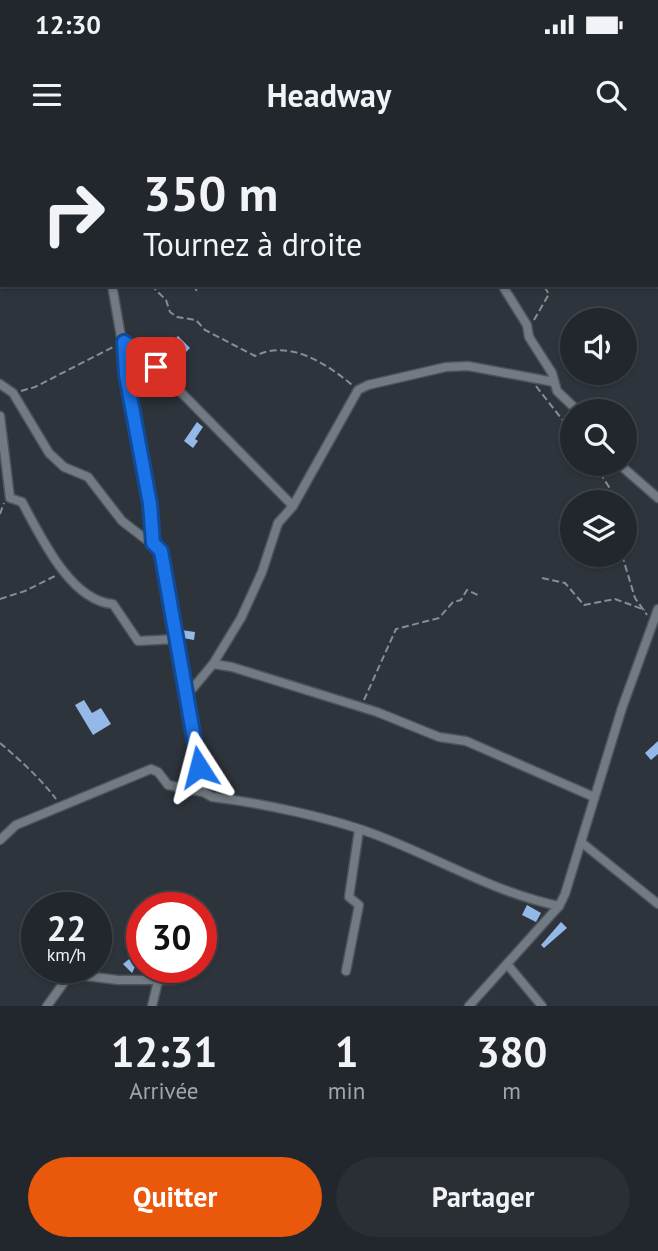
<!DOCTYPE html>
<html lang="fr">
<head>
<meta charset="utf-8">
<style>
  body { margin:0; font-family:"PT Sans",sans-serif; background:#2a2f35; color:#f1f3f6; height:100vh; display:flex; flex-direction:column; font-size:26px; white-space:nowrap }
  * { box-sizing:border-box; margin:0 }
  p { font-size:23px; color:#a2a5aa }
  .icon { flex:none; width:38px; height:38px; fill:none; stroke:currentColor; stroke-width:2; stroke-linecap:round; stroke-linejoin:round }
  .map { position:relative; height:866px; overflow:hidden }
  .panel { display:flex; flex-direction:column; background:#22272d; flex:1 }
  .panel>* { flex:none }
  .top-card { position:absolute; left:0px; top:0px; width:658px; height:147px; box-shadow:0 2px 5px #0004,0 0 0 2px #3f4449; background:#22272d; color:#f1f3f6; overflow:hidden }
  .controls { position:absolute; left:560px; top:168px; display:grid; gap:14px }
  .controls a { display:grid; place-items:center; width:77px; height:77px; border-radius:50%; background:#22272d; box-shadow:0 2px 5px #0004,0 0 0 2px #3f4449; font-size:35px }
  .speed { position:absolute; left:21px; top:752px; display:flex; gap:14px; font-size:35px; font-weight:700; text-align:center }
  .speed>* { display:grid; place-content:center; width:91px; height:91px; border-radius:50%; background:#22272d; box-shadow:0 2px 5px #0004,0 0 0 2px #3f4449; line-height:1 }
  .speed small { font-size:18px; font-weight:400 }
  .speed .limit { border:10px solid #d22; background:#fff; color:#111 }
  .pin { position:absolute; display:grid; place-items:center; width:60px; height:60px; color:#fff; margin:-30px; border-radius:14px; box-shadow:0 4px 10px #0006 }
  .me { position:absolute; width:77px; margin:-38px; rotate:351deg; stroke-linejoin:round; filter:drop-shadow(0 0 5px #0008) }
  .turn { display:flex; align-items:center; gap:24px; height:147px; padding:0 28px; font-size:32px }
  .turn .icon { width:91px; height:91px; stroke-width:2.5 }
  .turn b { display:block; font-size:49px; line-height:60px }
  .eta { display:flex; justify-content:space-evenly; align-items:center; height:119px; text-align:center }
  .eta b { font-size:42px; font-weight:800; line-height:49px }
  .button { display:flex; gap:14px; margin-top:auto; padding:14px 28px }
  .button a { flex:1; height:80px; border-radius:42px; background:#ea580c; color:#fff; font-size:28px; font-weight:800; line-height:80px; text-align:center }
  .button a+a { background:#2a2f35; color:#f1f3f6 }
  .status { display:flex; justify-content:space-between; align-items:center; height:49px; padding:0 35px; background:#22272d; direction:ltr }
  .status svg { height:19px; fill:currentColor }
  header { display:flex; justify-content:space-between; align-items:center; height:91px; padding:0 28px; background:#22272d; font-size:32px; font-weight:800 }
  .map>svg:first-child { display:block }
  .building { fill:#94b9e8 }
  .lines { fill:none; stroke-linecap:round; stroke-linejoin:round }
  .street-casing { stroke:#4d5359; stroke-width:11 }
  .path { stroke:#888d94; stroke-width:2; stroke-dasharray:7 3.5; stroke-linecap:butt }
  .street { stroke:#727a83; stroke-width:8 }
  .route-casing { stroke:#114b97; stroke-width:18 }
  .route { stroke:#1a73e8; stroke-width:12 }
</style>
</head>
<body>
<div class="status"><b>12:30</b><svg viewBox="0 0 49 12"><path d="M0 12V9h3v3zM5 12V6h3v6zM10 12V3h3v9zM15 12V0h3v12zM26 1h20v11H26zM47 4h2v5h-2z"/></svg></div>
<header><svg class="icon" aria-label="menu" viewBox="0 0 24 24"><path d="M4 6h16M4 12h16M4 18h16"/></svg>Headway<svg class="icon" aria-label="search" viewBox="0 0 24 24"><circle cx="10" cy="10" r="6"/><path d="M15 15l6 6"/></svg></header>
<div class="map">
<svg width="658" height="866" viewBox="0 0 658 866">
  <rect width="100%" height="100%" fill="#2e343c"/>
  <!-- building -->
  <g class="building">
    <path d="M178,196l12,12 -7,7 -12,-11z"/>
    <path d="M197,282l6,5 -8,12 3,2 -5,7 -9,-7z"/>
    <path d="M181,490l14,2 -1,8 -11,-2z"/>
    <path d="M84,560l8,13 9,-5 10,16 -18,11 -18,-30z"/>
    <path d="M658,601v13l-7,6 -6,-7z"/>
    <path d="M527,765l14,8 -5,9 -14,-7z"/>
    <path d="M561,782l6,6 -23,20 -3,-3z"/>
    <path d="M133,816l3,9 -4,8 -9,-9z"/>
  </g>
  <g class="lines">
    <!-- street casing -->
    <g class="street-casing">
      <g id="street">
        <path d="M486,0l2,2"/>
        <path d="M92,2l3,-2"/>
        <path d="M431,2l2,-2"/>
        <path d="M0,18h2"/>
        <path d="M0,107h2"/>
        <path d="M112,145l38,219 4,39"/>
        <path d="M502,145l25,40 2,12 23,36 5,18 21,20"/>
        <path d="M124,202l32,25 137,139"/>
        <path d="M0,244l13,9 36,60 15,14 24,10 34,44 39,30 42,241 9,5c49,6 121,21 167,39 60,23 117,57 180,70"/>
        <path d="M0,276l10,82 12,4c18,33 48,99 91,102l25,37 39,-2"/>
        <path d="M619,324l39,34"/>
        <path d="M213,524l28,-46 21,-46 16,-49 15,-17 65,-116 10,-5 78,-18 22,-1 86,16"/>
        <path d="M187,551l6,-3 20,-24 19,3 145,45 62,25 27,4 128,56"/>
        <path d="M0,700l16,-15 135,-56 7,3 10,13 35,7"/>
        <path d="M581,702l77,62"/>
        <path d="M507,824l35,42"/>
        <path d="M346,831l13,-66 -10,-8 10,-67"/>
        <path d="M47,866l23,-32 48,6h55"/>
        <path d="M152,866l6,-25"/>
        <path d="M469,866l90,-100 6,-12 57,-186 36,-99"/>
      </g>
    </g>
    <!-- path -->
    <g class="path">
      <path d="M580,2l2,-2"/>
      <path d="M648,2l1,-2"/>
      <path d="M656,58l2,-1"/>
      <path d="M151,145l15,15 4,12 7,5 19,3 9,10 50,26c34,-17 71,7 97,29"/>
      <path d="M193,145l4,6"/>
      <path d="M534,180l15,-26 -6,-9"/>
      <path d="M536,246l36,46"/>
      <path d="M21,251l14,-4 78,-40"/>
      <path d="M594,324l17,26 -2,12"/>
      <path d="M0,374l4,-11"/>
      <path d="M622,415l13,43 12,17"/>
      <path d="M542,438l23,5 19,22 31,-6 30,11"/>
      <path d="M0,459l25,-8 32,-16"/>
      <path d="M364,560l32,-71 43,-11 14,-16 8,-2 6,-10 11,5"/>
      <path d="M0,603c20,17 40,35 56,56"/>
    </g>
    <!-- street -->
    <use href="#street" class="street"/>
  </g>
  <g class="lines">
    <!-- route casing -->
    <g class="route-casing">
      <path id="route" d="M156,227l-32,-25 2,33 24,129 3,39 8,8 38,216"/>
    </g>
    <!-- route -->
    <use href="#route" class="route"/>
  </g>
</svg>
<div class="controls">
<a><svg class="icon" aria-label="sound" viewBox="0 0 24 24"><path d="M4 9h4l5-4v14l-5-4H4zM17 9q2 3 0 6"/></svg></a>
<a><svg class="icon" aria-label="search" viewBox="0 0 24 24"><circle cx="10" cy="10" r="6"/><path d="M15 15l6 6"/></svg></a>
<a><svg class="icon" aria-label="layers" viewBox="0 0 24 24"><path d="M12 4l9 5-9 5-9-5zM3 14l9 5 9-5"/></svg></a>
</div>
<div class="speed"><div>22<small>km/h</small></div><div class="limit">30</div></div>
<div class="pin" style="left:156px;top:227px;background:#d93025"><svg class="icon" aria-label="arrive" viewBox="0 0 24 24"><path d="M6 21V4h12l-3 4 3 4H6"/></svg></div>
<svg class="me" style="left:199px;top:627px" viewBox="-20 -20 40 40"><path d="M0-17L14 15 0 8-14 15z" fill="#1a73e8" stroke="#fff" stroke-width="4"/></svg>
<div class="top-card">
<div class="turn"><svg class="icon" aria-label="right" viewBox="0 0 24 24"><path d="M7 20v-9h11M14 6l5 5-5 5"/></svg><div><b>350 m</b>Tournez à droite</div></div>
</div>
</div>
<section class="panel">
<div class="eta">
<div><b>12:31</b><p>Arrivée</p></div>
<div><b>1</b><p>min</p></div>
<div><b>380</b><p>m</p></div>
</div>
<div class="button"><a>Quitter</a><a>Partager</a></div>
</section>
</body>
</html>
